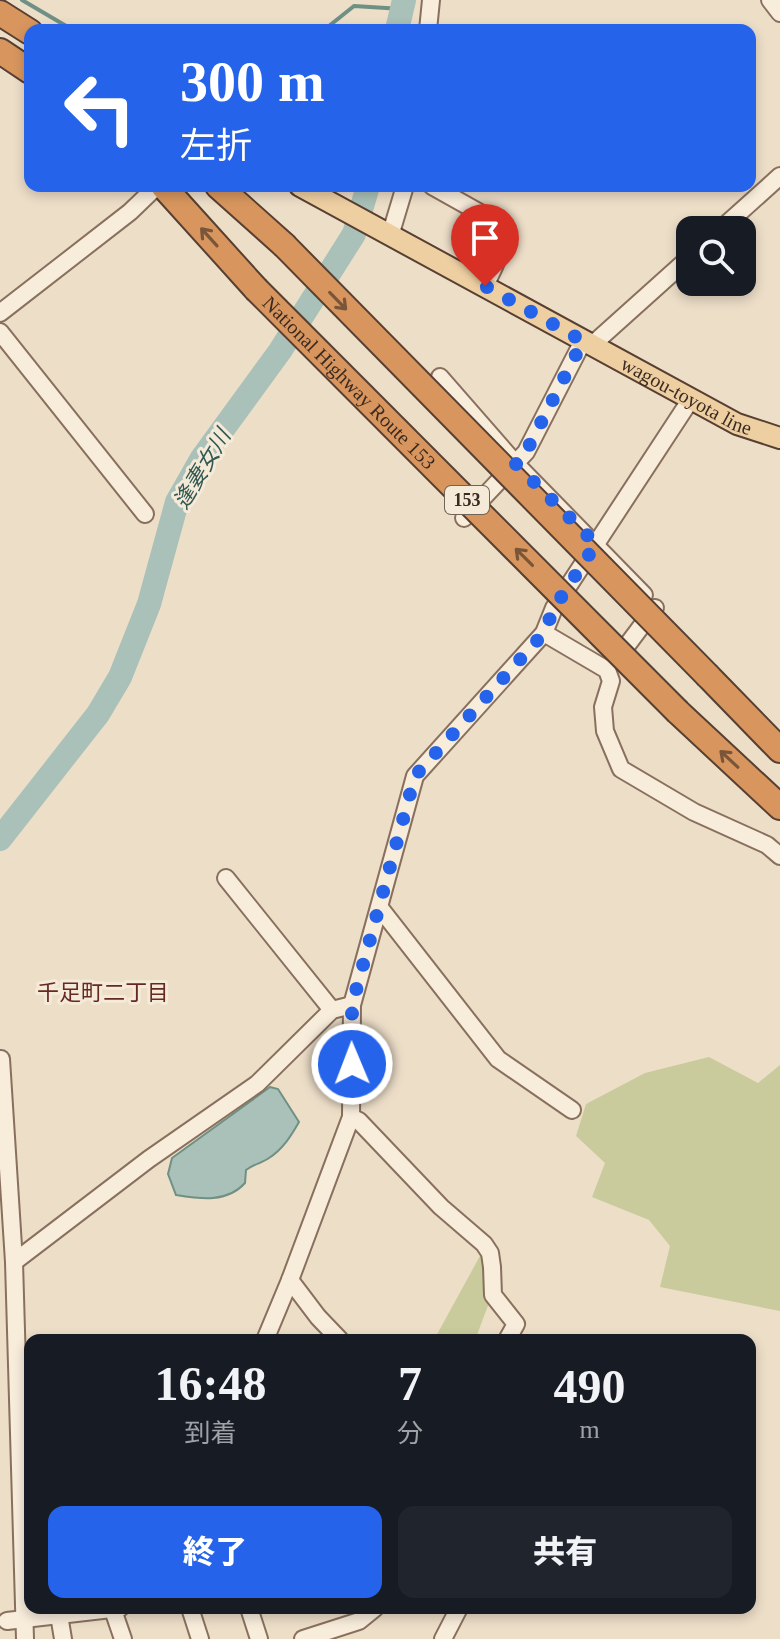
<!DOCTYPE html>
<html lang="ja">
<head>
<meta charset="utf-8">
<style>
  body { margin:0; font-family:"Times New Roman","Noto Sans JP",serif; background:#20242c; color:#f1f3f6; height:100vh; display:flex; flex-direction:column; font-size:30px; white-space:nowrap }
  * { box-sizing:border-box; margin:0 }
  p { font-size:26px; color:#9ea1a6 }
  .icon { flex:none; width:44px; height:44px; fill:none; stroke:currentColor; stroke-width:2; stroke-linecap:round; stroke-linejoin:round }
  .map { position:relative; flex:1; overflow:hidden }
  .side { position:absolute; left:24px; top:1334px; width:732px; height:280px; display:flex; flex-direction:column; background:#171b24; border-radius:16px; box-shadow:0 4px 12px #0003 }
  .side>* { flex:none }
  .top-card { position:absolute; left:24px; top:24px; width:732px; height:168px; border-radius:16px; box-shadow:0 4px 12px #0003; background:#2563eb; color:#fff; overflow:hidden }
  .controls { position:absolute; left:676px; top:216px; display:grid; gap:16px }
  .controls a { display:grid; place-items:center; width:80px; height:80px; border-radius:16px; background:#171b24; box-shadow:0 4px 12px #0003; font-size:40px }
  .pin { position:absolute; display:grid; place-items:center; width:68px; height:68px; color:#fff; margin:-82px -34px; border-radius:50% 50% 50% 0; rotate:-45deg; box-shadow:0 0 8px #0007 }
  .pin .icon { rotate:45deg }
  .me { position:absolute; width:88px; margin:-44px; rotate:359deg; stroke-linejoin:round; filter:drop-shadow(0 0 6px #0008) }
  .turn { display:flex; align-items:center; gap:28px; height:168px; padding:0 24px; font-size:36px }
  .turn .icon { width:104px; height:104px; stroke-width:2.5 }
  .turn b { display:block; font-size:56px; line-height:68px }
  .eta { display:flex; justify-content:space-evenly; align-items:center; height:136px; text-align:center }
  .eta b { font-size:48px; font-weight:800; line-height:56px }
  .primary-button { display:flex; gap:16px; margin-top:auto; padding:16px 24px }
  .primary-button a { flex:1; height:92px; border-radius:16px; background:#2563eb; color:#fff; font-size:32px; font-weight:800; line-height:92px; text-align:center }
  .primary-button a+a { background:#20242c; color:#f1f3f6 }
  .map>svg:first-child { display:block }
  .green { fill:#cacb9c }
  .water { fill:#a9c1b8; stroke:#6f9084; stroke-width:2 }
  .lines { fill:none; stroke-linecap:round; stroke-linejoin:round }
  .stream { stroke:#6f9084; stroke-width:4 }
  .river { stroke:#a9c1b8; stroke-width:24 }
  .minor-casing { stroke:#89705e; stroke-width:20 }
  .major-casing { stroke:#573f31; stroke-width:24 }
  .highway-casing { stroke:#573f31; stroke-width:28 }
  .minor { stroke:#f8ecdb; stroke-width:16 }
  .major { stroke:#eecfa2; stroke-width:20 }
  .highway { stroke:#d8965e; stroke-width:24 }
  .highway-bridge-casing { stroke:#573f31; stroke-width:28; stroke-linecap:butt }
  .highway-bridge { stroke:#d8965e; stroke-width:24 }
  .oneway { stroke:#795539 }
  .route { stroke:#2563eb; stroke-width:14; stroke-dasharray:0 25.2 }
  .labels { text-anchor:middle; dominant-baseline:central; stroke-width:6; stroke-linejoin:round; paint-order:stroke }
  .shield { fill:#f5e9d8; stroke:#726358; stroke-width:2 }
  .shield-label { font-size:18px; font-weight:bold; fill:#3a2a21 }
  .street-label { font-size:20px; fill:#3a2a21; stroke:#f5e9d8 }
  .water-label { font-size:22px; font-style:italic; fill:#315952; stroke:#f5e9d8 }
  .neighbourhood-label { font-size:22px; fill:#642922; stroke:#f5e9d8 }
</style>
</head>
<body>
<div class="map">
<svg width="780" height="1639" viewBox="0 0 780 1639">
  <rect width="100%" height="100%" fill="#eddec8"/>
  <!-- green -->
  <g class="green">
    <path d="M709,1057l49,26 22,-18v246l-120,-24 10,-41 -21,-26 -57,-23 13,-34 -29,-27 10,-32 59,-31z"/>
    <path d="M485,1253l4,50 -14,37h-41l47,-86z"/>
  </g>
  <!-- water -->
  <path class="water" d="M270,1087l8,2 21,33c-8,14 -16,27 -30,36 -7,5 -15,6 -23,12l-1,13c-18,20 -44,16 -69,12l-8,-21 4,-16z"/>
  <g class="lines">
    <!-- stream -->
    <g class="stream">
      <path d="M22,0l51,30"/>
      <path d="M324,30l30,-24 48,3"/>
    </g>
    <!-- river -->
    <g class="river">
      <path d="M397,30l7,-30"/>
      <path d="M0,839l98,-125 22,-37 29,-73 28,-102 25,-44 78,-107 74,-117 14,-48"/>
    </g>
    <!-- minor casing -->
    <g class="minor-casing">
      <g id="minor">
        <path d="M770,0l10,13"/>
        <path d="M428,30l3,-30"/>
        <path d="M432,186l66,37c9,25 -3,41 -13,63"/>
        <path d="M720,230l60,-54"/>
        <path d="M390,236l15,-50"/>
        <path d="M0,313l130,-101 27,-26"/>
        <path d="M0,332l145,182"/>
        <path d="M592,345l98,-88"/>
        <path d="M440,377l75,86 129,132"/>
        <path d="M464,518l62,-66 57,-111"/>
        <path d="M544,633l63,37 4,11 -8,26 2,24 16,38 73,43 73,33 13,11"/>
        <path d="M616,660l39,-52"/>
        <path d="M226,878l106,132"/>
        <path d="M380,908l118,151 74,51"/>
        <path d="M1,1059l13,203 11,377"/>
        <path d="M351,1117l8,4 82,86 43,37 6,9 2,14 1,28 23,29 -9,16"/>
        <path d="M14,1262l135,-103 108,-75 75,-74 20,-5"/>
        <path d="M290,1280l28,37 22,23"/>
        <path d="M265,1340l25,-60 61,-163 1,-112 63,-229 129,-143 10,-25 137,-209"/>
        <path d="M190,1608l10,31"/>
        <path d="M249,1608l10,31"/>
        <path d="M113,1610l10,29"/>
        <path d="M59,1615l4,24"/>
        <path d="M7,1621l113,-13"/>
        <path d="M303,1639l56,-18 16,-13"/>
        <path d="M443,1639l16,-31"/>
      </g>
    </g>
    <!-- major casing -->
    <g class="major-casing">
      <g id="major">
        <path id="s1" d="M300,186l437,238 43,14"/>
      </g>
    </g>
    <!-- highway casing -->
    <g class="highway-casing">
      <g id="highway">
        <path d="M0,13l30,19"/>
        <path d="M0,51l30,20"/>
        <path d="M163,186l93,103"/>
        <path d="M218,186l66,59"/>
        <path d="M708,676l72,74"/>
        <path d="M678,712l102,95"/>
      </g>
    </g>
    <!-- minor -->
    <use href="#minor" class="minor"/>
    <!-- major -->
    <use href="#major" class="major"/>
    <!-- highway -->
    <use href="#highway" class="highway"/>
    <!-- highway-bridge casing -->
    <g class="highway-bridge-casing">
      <g id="highway-bridge">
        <path d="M284,245l424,431"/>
        <path id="s2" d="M256,289l422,423"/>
      </g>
    </g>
    <!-- highway-bridge -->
    <use href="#highway-bridge" class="highway-bridge"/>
  </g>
  <!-- one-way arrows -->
  <defs><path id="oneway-shaft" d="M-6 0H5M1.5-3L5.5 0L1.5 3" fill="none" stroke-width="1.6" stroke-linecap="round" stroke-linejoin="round" transform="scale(2)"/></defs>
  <g class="oneway">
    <use href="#oneway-shaft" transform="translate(209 237) rotate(-132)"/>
    <use href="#oneway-shaft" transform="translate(338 301) rotate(46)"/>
    <use href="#oneway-shaft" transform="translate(524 557) rotate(-135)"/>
    <use href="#oneway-shaft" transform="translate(729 759) rotate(-137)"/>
  </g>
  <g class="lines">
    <!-- route -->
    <path class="route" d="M352,1064v-59l63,-229 129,-143 10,-25 42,-64 -81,-81 11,-11 57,-111 -98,-55"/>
  </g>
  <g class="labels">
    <!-- shield labels -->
    <rect class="shield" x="445" y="486" width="44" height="28" rx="6"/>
    <g class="shield-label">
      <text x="467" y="500">153</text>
    </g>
    <!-- street labels -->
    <g class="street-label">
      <text stroke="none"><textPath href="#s2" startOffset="132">National Highway Route 153</textPath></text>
      <text stroke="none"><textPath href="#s1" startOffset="440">wagou-toyota line</textPath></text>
    </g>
    <!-- water labels -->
    <g class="water-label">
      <text transform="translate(202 469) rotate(-59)">逢妻女川</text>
    </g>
    <!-- neighbourhood labels -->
    <g class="neighbourhood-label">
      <text x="103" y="992">千足町二丁目</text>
    </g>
  </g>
</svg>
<div class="controls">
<a><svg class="icon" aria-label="search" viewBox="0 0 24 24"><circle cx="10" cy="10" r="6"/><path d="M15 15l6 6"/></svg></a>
</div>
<div class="pin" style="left:485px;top:286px;background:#d93025"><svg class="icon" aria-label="arrive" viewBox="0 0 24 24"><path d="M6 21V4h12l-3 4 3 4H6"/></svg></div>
<svg class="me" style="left:352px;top:1064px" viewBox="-20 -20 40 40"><circle r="17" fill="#2563eb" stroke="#fff" stroke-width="3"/><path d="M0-11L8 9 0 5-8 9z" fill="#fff"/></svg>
<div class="top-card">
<div class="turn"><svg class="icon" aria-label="left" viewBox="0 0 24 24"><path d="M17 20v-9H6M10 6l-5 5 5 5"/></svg><div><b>300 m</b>左折</div></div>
</div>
<section class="side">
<div class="eta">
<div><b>16:48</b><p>到着</p></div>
<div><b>7</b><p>分</p></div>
<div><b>490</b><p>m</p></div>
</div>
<div class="primary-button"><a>終了</a><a>共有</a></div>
</section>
</div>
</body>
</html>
